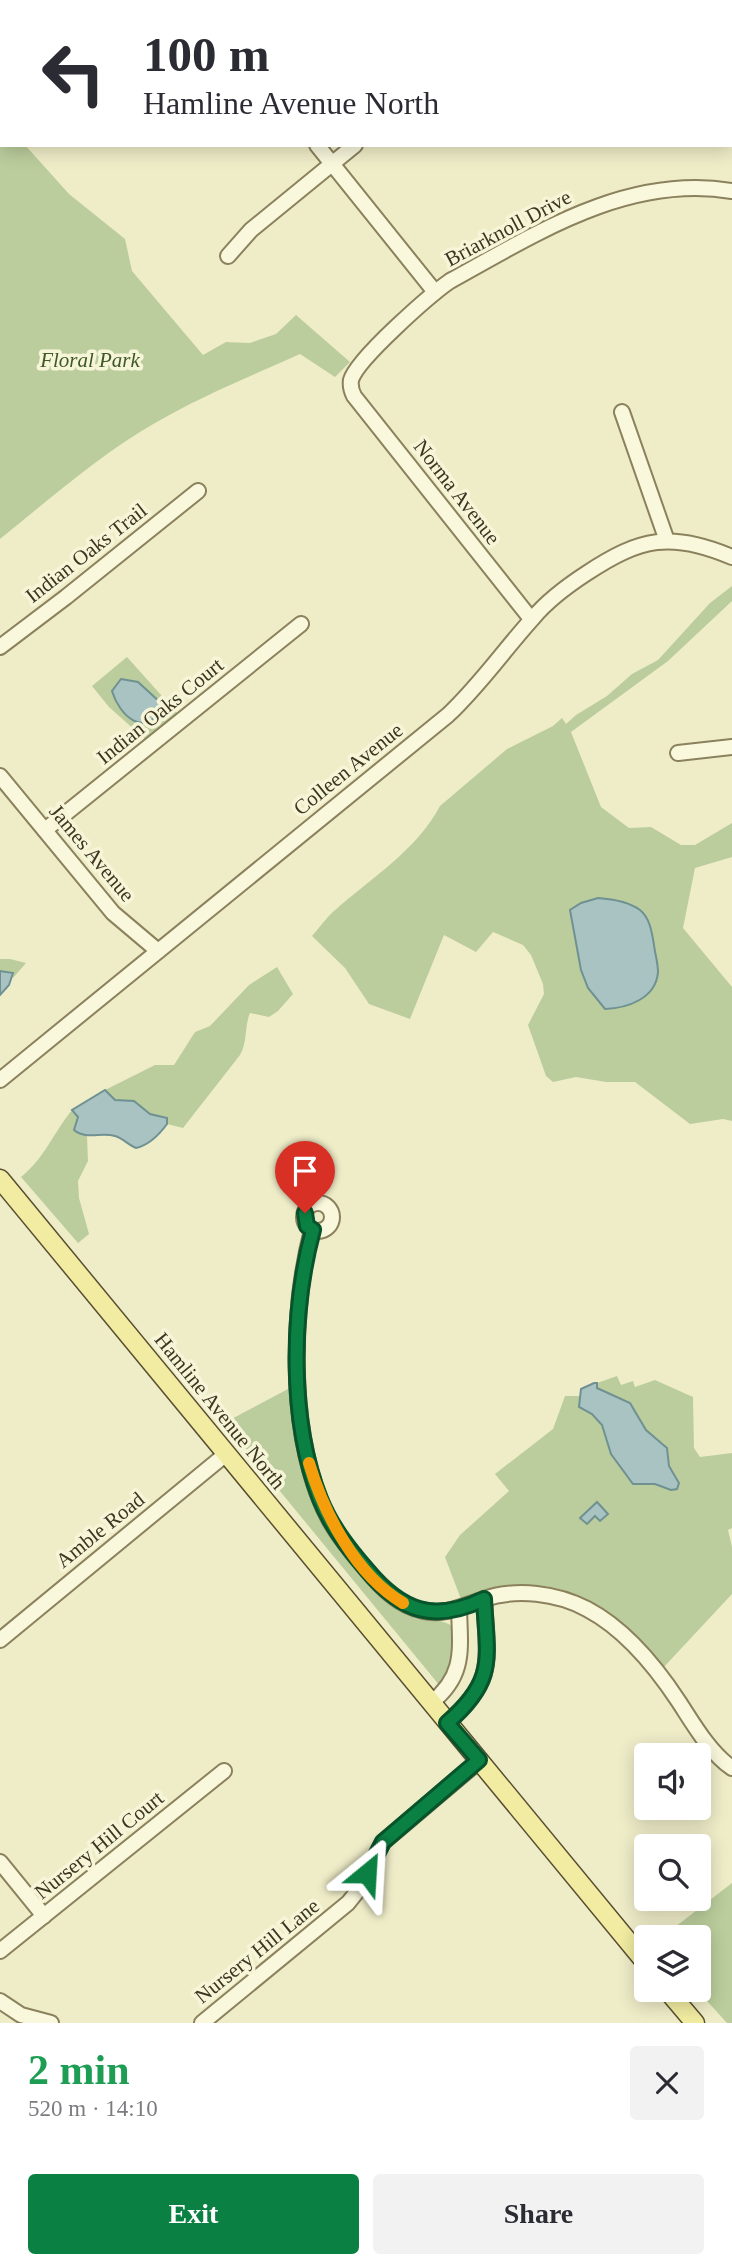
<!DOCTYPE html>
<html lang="en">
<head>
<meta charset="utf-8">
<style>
  body { margin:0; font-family:Georgia,serif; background:#f2f2f3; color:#2b2b33; height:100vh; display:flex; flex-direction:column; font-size:26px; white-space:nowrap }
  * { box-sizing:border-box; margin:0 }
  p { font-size:23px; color:#7c7c81 }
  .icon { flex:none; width:38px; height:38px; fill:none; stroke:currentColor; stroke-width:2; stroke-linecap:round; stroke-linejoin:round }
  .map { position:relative; height:2023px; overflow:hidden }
  .panel { display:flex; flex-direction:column; background:#fff; flex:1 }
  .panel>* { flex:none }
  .hud { position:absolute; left:0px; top:0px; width:733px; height:147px; box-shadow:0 4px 18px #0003; background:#fff; color:#2b2b33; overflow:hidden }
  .tools { position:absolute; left:634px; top:1743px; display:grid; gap:14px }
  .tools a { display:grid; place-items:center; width:77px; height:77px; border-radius:7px; background:#fff; box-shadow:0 4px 18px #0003; font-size:35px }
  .pin { position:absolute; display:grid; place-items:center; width:60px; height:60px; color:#fff; margin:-72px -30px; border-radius:50% 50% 50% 0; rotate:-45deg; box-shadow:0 0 7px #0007 }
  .pin .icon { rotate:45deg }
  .me { position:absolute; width:77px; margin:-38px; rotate:27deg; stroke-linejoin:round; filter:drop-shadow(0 0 5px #0008) }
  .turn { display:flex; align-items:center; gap:24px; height:147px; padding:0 28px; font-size:32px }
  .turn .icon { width:91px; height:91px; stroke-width:2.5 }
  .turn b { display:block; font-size:49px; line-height:60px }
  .round { display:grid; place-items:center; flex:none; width:74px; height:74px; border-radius:7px; background:#f2f2f3 }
  .head { display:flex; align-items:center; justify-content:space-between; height:119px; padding:0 28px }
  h1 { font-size:42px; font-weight:700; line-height:52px; color:#1e9e55 }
  .button { display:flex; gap:14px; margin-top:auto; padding:14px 28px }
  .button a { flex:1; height:80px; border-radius:7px; background:#0b8043; color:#fff; font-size:28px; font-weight:700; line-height:80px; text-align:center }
  .button a+a { background:#f2f2f3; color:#2b2b33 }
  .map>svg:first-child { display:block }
  .green { fill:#bbcd9c; fill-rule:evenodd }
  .water { fill:#a9c3c2; stroke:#6f9192; stroke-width:2 }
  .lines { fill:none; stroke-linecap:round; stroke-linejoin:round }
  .minor-casing { stroke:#8b815d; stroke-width:18 }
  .major-casing { stroke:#594e31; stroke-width:21 }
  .minor { stroke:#f9f8dc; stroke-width:14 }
  .major { stroke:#f1eca1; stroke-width:18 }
  .route-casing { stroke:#07532c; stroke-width:18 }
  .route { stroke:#0b8043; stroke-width:12 }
  .slow { stroke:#f59e0b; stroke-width:12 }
  .labels { text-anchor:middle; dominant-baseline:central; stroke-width:7; stroke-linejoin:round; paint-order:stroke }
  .street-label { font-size:21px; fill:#3c3520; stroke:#f6f5d8 }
  .park-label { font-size:21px; font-style:italic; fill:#3f5827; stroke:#f6f5d8 }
</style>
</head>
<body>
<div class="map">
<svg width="732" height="2023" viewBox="0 0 732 2023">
  <rect width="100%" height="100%" fill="#efedc8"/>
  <!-- green -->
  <g class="green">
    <path d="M517,0h215v97v-95z"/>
    <path d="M25,145l44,49 56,45 7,32 71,84 23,-13 24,1 26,-9 20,-19 54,47 -15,15 -35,-23c-49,22 -99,42 -145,69 -56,32 -105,76 -155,116v-393z"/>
    <path d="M732,586v15l-64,60 -97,71 30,75 28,21 22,-1 30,18h14l37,-22v34l-37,11 -12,60 49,59v134l-9,-2 -33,5 -55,-42h-29l-30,-5 -23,5 -7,-6 -18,-51 16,-31 -1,-10 -12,-29 -8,-10 -30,-13 -17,20 -32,-17 -34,84 -41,-15 -24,-36 -33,-32c7,-8 14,-18 22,-25 36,-32 83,-61 106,-105l67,-57 46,-23 9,-8 4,6 10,-9 31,-19 25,-22 26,-14 52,-57zM570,910l82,23 6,37 -2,11 -68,7 -7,-18z"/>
    <path d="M127,657l51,57 -32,26 -37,-33 -17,-21zM138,682l23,21 -44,1 -5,-14z"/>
    <path d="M0,959h10l16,4 -13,15v-5l-13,-2z"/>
    <path d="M277,967l16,27 -15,17 -9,6 -19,-4c-6,14 -2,28 -10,42l-57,73 -16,-4v-6l-17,-4 -16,-13 -19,-1 -10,-10 50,-25h19l21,-33 15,-6 39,-41z"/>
    <path d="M72,1110l6,7 -4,13 13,6 1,25 -10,20 1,17 10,36 -11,9 -57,-66c23,-18 33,-45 51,-67z"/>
    <path d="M617,1376l4,9 12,-4 2,6 20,-7 38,17 1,51 6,9 32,-4v75l-4,2 4,17v47l-69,74c-39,-48 -87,-92 -154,-81 -16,3 -31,10 -47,15l-17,-45 15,-22 49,-44 -14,-17 58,-45 12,-33h15l-1,8 7,8 6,2 10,11 9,29 22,30h22l12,4 10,-10 -8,-12 -1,-14 -4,-8 -18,-14 -16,-27 -33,-15v-5z"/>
    <path d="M290,1388c8,74 17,120 65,180 11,12 20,26 33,35 9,7 18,12 29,16 12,3 26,-1 36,8l2,35 -15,24 -216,-263z"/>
    <path d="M732,1883v140h-5l-30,-33 1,-53h-36z"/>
  </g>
  <!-- water -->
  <g class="water">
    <path d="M121,679l17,3 23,21 1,4c-17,33 -43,8 -50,-16z"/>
    <path d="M598,898c14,1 30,3 42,12 10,8 12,23 14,35 1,9 4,18 4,27 -2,27 -31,36 -53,37l-17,-21 -7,-18 -11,-60 11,-7z"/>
    <path d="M0,971l13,2 -4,12 -9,10z"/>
    <path d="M105,1090l10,10 19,1 16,13 17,4v6c-8,11 -18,21 -31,24 -8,-3 -13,-10 -21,-12 -14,-4 -29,4 -41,-6l4,-13 -6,-7z"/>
    <path d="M594,1383h3v5l33,15 16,27 21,18 2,18 10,17 -2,6 -6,1 -16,-6h-22l-22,-30 -9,-29 -10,-11 -13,-7 2,-18z"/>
    <path d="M597,1502l11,12 -8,7 -5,-5 -8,8 -7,-6z"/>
  </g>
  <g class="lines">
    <!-- minor casing -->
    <g class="minor-casing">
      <g id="minor">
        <path d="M233,0l1,2"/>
        <path d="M168,2l2,-2"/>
        <path d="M0,135h2"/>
        <path d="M317,145l118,147"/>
        <path d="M228,256l23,-26 104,-85"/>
        <path d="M622,412l45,129"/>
        <path d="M531,619l-177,-223c-3,-6 -4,-10 -3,-16 6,-21 79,-85 99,-99 87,-48 178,-107 282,-90"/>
        <path d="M0,647l66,-50 132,-106"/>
        <path d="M678,753l54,-6"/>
        <path d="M0,776l113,137 45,38"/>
        <path d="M45,830l256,-206"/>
        <path d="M0,1080l448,-365c32,-30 56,-65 85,-97 15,-18 34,-32 54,-45 53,-35 84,-42 145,-16"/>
        <circle cx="318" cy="1217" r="14"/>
        <path d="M312,1230c-22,83 -24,213 18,291 10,17 22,32 35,47 16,19 32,37 58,43 22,5 41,-6 61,-12 33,-11 73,-6 103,10 38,20 69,58 92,93 15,23 31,51 53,66"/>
        <path d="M0,1640l226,-186"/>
        <path d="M431,1703c35,-28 29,-54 28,-95"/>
        <path d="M447,1723c50,-43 40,-64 37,-124"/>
        <path d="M0,1862l44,54"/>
        <path d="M0,1951l224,-180"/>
        <path d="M0,2001l21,14 30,8"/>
        <path d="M202,2023l146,-120 12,-15 23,-46 96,-81"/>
      </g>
    </g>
    <!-- major casing -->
    <g class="major-casing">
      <g id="major">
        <path d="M0,1179l646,784"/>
        <path d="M667,1990l28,33"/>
      </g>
    </g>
    <!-- minor -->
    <use href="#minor" class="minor"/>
    <!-- major -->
    <use href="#major" class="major"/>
  </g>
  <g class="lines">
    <!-- route casing -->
    <g class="route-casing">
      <path id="route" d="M305,1213l2,13 6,4c-22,81 -24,190 7,269 11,27 28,49 47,71 35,42 67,53 117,29 3,59 13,81 -37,124l32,37 -96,82 -16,31"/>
    </g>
    <!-- route -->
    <use href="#route" class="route"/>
    <!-- slow -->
    <path class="slow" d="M309,1463c15,51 47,112 94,140"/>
  </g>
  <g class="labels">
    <!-- street labels -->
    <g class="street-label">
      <text transform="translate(508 228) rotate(-28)">Briarknoll Drive</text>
      <text transform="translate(457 492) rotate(52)">Norma Avenue</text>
      <text transform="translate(86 553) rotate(-38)">Indian Oaks Trail</text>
      <text transform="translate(160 711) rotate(-39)">Indian Oaks Court</text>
      <text transform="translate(348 769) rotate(-39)">Colleen Avenue</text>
      <text transform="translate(92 853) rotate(50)">James Avenue</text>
      <text transform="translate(220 1411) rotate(51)">Hamline Avenue North</text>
      <text transform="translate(100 1530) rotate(-39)">Amble Road</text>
      <text transform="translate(99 1845) rotate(-39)">Nursery Hill Court</text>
      <text transform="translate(257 1951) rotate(-39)">Nursery Hill Lane</text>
    </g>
    <!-- park labels -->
    <g class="park-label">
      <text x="90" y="360">Floral Park</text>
    </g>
  </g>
</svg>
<div class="tools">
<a><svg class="icon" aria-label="sound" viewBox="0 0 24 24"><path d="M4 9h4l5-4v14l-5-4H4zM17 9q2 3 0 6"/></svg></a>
<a><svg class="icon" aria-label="search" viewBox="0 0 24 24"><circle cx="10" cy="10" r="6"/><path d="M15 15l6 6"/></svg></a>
<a><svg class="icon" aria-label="layers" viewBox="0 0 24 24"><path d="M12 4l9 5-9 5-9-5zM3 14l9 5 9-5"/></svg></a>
</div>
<div class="pin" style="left:305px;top:1213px;background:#d93025"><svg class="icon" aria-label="arrive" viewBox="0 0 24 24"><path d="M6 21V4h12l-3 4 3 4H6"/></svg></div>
<svg class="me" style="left:367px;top:1873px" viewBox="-20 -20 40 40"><path d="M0-17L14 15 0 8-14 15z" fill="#0b8043" stroke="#fff" stroke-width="4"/></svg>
<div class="hud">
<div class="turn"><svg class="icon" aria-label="left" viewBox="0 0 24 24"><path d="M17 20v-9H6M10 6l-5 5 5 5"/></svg><div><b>100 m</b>Hamline Avenue North</div></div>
</div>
</div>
<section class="panel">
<div class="head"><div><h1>2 min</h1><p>520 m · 14:10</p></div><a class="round"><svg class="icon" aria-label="close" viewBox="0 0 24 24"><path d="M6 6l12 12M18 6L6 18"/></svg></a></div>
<div class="button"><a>Exit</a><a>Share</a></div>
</section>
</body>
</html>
